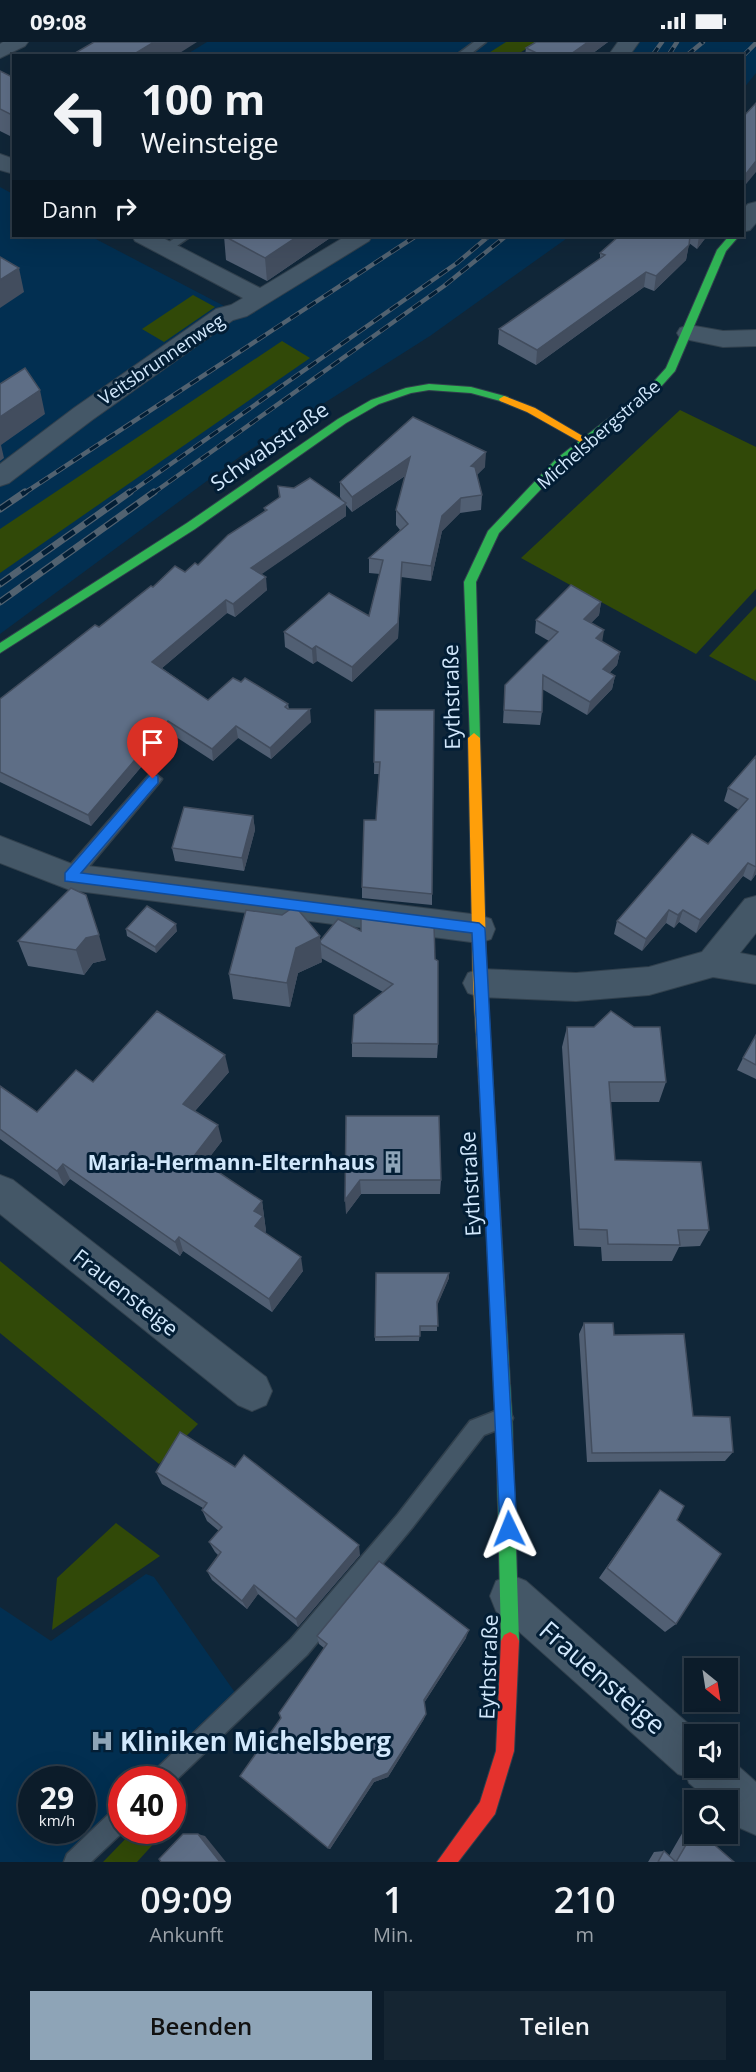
<!DOCTYPE html>
<html lang="de">
<head>
<meta charset="utf-8">
<style>
  body { margin:0; font-family:"Open Sans",sans-serif; background:#152532; color:#f1f3f6; height:100vh; display:flex; flex-direction:column; font-size:22px; white-space:nowrap }
  * { box-sizing:border-box; margin:0 }
  p { font-size:20px; color:#9aa1a8 }
  .icon { flex:none; width:33px; height:33px; fill:none; stroke:currentColor; stroke-width:2; stroke-linecap:round; stroke-linejoin:round }
  .map { position:relative; height:1820px; overflow:hidden }
  .panel { display:flex; flex-direction:column; background:#0c1c2a; flex:1 }
  .panel>* { flex:none }
  .top-card { position:absolute; left:12px; top:12px; width:732px; height:183px; border-radius:0px; box-shadow:0 6px 24px #0002,0 0 0 2px #2c3a47; background:#0c1c2a; color:#f1f3f6; overflow:hidden }
  .needle { width:39px; rotate:150deg }
  .buttons { position:absolute; left:684px; top:1616px; display:grid; gap:12px }
  .buttons a { display:grid; place-items:center; width:54px; height:54px; border-radius:0px; background:#0c1c2a; box-shadow:0 6px 24px #0002,0 0 0 2px #2c3a47; font-size:30px }
  .speed { position:absolute; left:18px; top:1724px; display:flex; gap:12px; font-size:30px; font-weight:700; text-align:center }
  .speed>* { display:grid; place-content:center; width:78px; height:78px; border-radius:50%; background:#0c1c2a; box-shadow:0 6px 24px #0002,0 0 0 2px #2c3a47; line-height:1 }
  .speed small { font-size:15px; font-weight:400 }
  .speed .limit { border:9px solid #d22; background:#fff; color:#111 }
  .pin { position:absolute; display:grid; place-items:center; width:51px; height:51px; color:#fff; margin:-62px -26px; border-radius:50% 50% 50% 0; rotate:-45deg; box-shadow:0 0 6px #0007 }
  .pin .icon { rotate:45deg }
  .me { position:absolute; width:66px; margin:-33px; rotate:358deg; stroke-linejoin:round; filter:drop-shadow(0 0 4px #0008) }
  .turn { display:flex; align-items:center; gap:21px; height:126px; padding:0 30px; font-size:27px }
  .turn .icon { width:78px; height:78px; stroke-width:2.5 }
  .turn b { display:block; font-size:42px; line-height:51px }
  .then { display:flex; align-items:center; height:57px; padding:0 30px; background:#0003; gap:12px; font-size:22px }
  .eta { display:flex; justify-content:space-evenly; align-items:center; height:102px; text-align:center }
  .eta b { font-size:36px; font-weight:600; line-height:42px }
  .primary-button { display:flex; gap:12px; margin-top:auto; padding:12px 30px }
  .primary-button a { flex:1; height:69px; border-radius:0px; background:#8ea4b7; color:#111; font-size:24px; font-weight:600; line-height:69px; text-align:center }
  .primary-button a+a { background:#152532; color:#f1f3f6 }
  .status { display:flex; justify-content:space-between; align-items:center; height:42px; padding:0 30px; background:#0c1c2a; direction:ltr }
  .status svg { height:16px; fill:currentColor }
  .map>svg:first-child { display:block }
  .built { fill:#022f51; fill-rule:evenodd }
  .green { fill:#314908 }
  .lines { fill:none; stroke-linecap:round; stroke-linejoin:round }
  .lane-casing { stroke:#31404d; stroke-width:3 }
  .street-casing { stroke:#31404d; stroke-width:2 }
  .fast-casing { stroke:#31404d; stroke-width:2 }
  .slow-casing { stroke:#31404d; stroke-width:2 }
  .jam-casing { stroke:#31404d; stroke-width:2 }
  .lane { fill:#445767; fill-rule:evenodd }
  .street { fill:#445767; fill-rule:evenodd }
  .fast { fill:#30b455; fill-rule:evenodd }
  .slow { fill:#ff9f0a; fill-rule:evenodd }
  .jam { fill:#e5322d; fill-rule:evenodd }
  .rail-far1-casing { stroke:#526270; stroke-width:4.5 }
  .rail-casing { stroke:#526270; stroke-width:7 }
  .rail-far1 { stroke:#031e35; stroke-width:3; stroke-dasharray:10; stroke-linecap:butt }
  .rail { stroke:#031e35; stroke-width:4.5; stroke-dasharray:13; stroke-linecap:butt }
  .wall { fill:#515f73 }
  .shaded-wall { fill:#424d5e }
  .building { fill:#5e6e86; stroke:#424d5e; stroke-width:1.5 }
  .route { fill:#1a73e8; stroke:#114b97; stroke-width:1.5 }
  .labels { text-anchor:middle; dominant-baseline:central; stroke-width:6; stroke-linejoin:round; paint-order:stroke }
  .far-street-label { font-size:18px; fill:#d2e8fc; stroke:#031e35 }
  .street-label { font-size:21px; fill:#d2e8fc; stroke:#031e35 }
  .poi-label { font-size:21px; font-weight:bold; fill:#d2e8fc; stroke:#031e35; text-anchor:end }
  .near-street-label { font-size:26px; fill:#d2e8fc; stroke:#031e35 }
  .near-poi-label { font-size:26px; font-weight:bold; fill:#d2e8fc; stroke:#031e35; text-anchor:start }
</style>
</head>
<body>
<div class="status"><b>09:08</b><svg viewBox="0 0 49 12"><path d="M0 12V9h3v3zM5 12V6h3v6zM10 12V3h3v9zM15 12V0h3v12zM26 1h20v11H26zM47 4h2v5h-2z"/></svg></div>
<div class="map">
<svg width="756" height="1820" viewBox="0 0 756 1820">
  <rect width="100%" height="100%" fill="#102638"/>
  <!-- built -->
  <g class="built">
    <path d="M207,0h316l-21,14h-318z"/>
    <path d="M629,0h127v31l-13,16 -1,-33h-124z"/>
    <path d="M0,145l13,7 1,42h76l136,71 -226,158z"/>
    <path d="M361,194h209l-140,100 -188,119 -242,179v-155l317,-218z"/>
    <path d="M146,1532l8,3 89,127 -79,75h-42l-1,41 -44,42h-77v-255l51,34zM32,1737h50v51h-50z"/>
  </g>
  <!-- green -->
  <g class="green">
    <path d="M506,0h32l-22,13 -32,1z"/>
    <path d="M193,253l22,12 -51,35 -22,-13z"/>
    <path d="M282,299l28,17 -310,215v-44z"/>
    <path d="M680,368l76,37v142l-60,65 -175,-96z"/>
    <path d="M756,564v75l-47,-25z"/>
    <path d="M0,1219l198,163 -39,40 -159,-131z"/>
    <path d="M116,1481l44,33 -108,74 5,-52z"/>
    <path d="M134,1788h32l-29,32h-34z"/>
  </g>
  <g class="lines">
    <!-- lane casing -->
    <g class="lane-casing">
      <g id="lane">
        <path d="M474,0h12l-18,14h-13z"/>
        <path d="M178,194h13l-20,14h-8v-4z"/>
        <path d="M154,731l8,6 -3,4 -83,99h-12l-2,-5 2,-5 85,-97z"/>
        <path d="M503,1366l7,3 3,7 -3,7 -26,10 -72,93 -105,127 -135,129v-5h-21l3,-8 137,-132 107,-125 72,-93z"/>
        <path d="M122,1764v24h3l-34,32h-27l3,-8 47,-45z"/>
      </g>
    </g>
    <!-- street casing -->
    <g class="street-casing">
      <g id="street">
        <path d="M3,0h25l-3,4 -25,12v-14z"/>
        <path d="M618,0h21l-10,14h-21z"/>
        <path d="M0,112l14,5v15l-14,-4z"/>
        <path d="M756,160v21l-6,7 -8,2v-22l6,-6z"/>
        <path d="M132,194h27l101,52 86,-52h26l-3,5 -122,75 -14,4 -141,100 -83,63 -9,3v-22l74,-56 142,-99 15,-4 12,-7 -108,-57z"/>
        <path d="M689,283l34,6 33,-1v16l-33,1 -43,-9 -3,-5 3,-5z"/>
        <path d="M0,794l72,28 407,51 12,4 4,10 -4,10 -12,4 -409,-53 -70,-27z"/>
        <path d="M756,854v37l-16,20 16,3v28l-43,-7 -64,18 -73,6 -96,-4 -12,-4 -5,-10 5,-10 12,-4 96,4 73,-6 53,-15 43,-53z"/>
        <path d="M0,1133l13,5 253,197 6,14 -6,14 -14,6 -14,-6 -238,-191z"/>
        <path d="M511,1533l15,6 174,153h-6v33h34v-10l28,25v53l-16,-7 -12,-11v-17h-19l-20,-17 -2,-6 -9,-3 -182,-163 -6,-15 6,-15z"/>
      </g>
    </g>
    <!-- fast casing -->
    <g class="fast-casing">
      <g id="fast">
        <path d="M729,194h10l-13,15 -51,120 -18,20 -93,74 -65,68 -23,49 4,156 -2,3h-8l-6,-159 24,-51 68,-72 93,-72 17,-19 51,-118z"/>
        <path d="M429,342l42,3 37,10 1,2 -5,3 -33,-9 -42,-3 -18,3 -32,11 -33,19 -151,106 -195,124v-10l187,-120 151,-104 33,-19 35,-12z"/>
        <path d="M488,1071l5,2 2,5 17,298 7,223 -3,6 -6,3 -6,-3 -3,-6 -5,-223 -15,-298 2,-5z"/>
      </g>
    </g>
    <!-- slow casing -->
    <g class="slow-casing">
      <g id="slow">
        <path d="M504,354l31,12 56,33 -5,4 -4,-2 -55,-31 -27,-11 -1,-2z"/>
        <path d="M474,691l6,5 7,245 8,137 -2,5 -5,2 -5,-2 -2,-5 -8,-137 -5,-245z"/>
      </g>
    </g>
    <!-- jam casing -->
    <g class="jam-casing">
      <path id="jam" d="M510,1590l6,3 3,6 -5,110 -19,63 -37,48h-21l43,-60 16,-51 5,-110 3,-6z"/>
    </g>
    <!-- lane -->
    <use href="#lane" class="lane"/>
    <!-- street -->
    <use href="#street" class="street"/>
    <!-- fast -->
    <use href="#fast" class="fast"/>
    <!-- slow -->
    <use href="#slow" class="slow"/>
    <!-- jam -->
    <use href="#jam" class="jam"/>
    <!-- rail-far1 casing -->
    <g class="rail-far1-casing">
      <g id="rail-far1">
        <path d="M652,14l10,-14"/>
        <path d="M668,14l9,-14"/>
        <path d="M686,14l17,-14"/>
        <path d="M742,15l14,-14"/>
        <path d="M23,452l393,-258"/>
        <path d="M128,452l329,-231 32,-27"/>
        <path d="M152,452l292,-208 62,-50"/>
      </g>
    </g>
    <!-- rail casing -->
    <g class="rail-casing">
      <g id="rail">
        <path d="M0,467l25,-17"/>
        <path d="M0,542l130,-92"/>
        <path d="M0,560l154,-110"/>
      </g>
    </g>
    <!-- rail-far1 -->
    <use href="#rail-far1" class="rail-far1"/>
    <!-- rail -->
    <use href="#rail" class="rail"/>
  </g>
  <!-- wall -->
  <g class="wall">
    <path d="M536,0h72l-19,14h-64l1,-8z"/>
    <path d="M0,29l10,5 4,-2v64l-14,-7z"/>
    <path d="M224,194h109l-66,45 -41,-21z"/>
    <path d="M619,194h88l-10,13 -8,-6 -3,17 -32,31 -10,-4 -108,78 -38,-21 1,-15 101,-70v-6z"/>
    <path d="M485,425l-8,8 5,20 -1,15 -21,3 -18,18 -11,50 -30,-4 -3,61 -46,44 -35,-21 -4,3 -28,-17 -1,-15 85,-16 11,-42 -11,-1v-15l31,-28 -4,-5v-15l9,-34 -53,36 -6,-7v11l-85,58 6,16 -32,27 -8,-4 -65,55 46,32 33,-18 47,22 1,5 22,13 -40,37 -33,-21 -25,23 -43,-28 -79,93 -91,-44v-83l153,-112 45,-22 67,-54 -1,-3 15,-10 -1,-12 65,15 -3,-4v-15z"/>
    <path d="M601,560l-2,13 -8,8 11,19 18,10 -3,13 -8,8 6,3 -3,13 -25,26 -45,-26v23l-2,13 -37,-2 2,-38 44,-44 -14,-8 1,-13z"/>
    <path d="M375,668l57,184v11l-70,-7v-11l14,-67 3,-46h-5z"/>
    <path d="M756,714v118l-5,7 -8,-5 -47,57 -17,-11 -5,6 -8,-5 -24,28 -28,-17 3,-13 91,-77 31,-34 -15,-9 4,-13z"/>
    <path d="M253,774l2,14 -11,41 -69,-10 -3,-13z"/>
    <path d="M71,846l35,72 -13,3 -9,12 -56,-9 -10,-25z"/>
    <path d="M126,887l51,2 -21,22 -29,-17z"/>
    <path d="M361,889l77,113 -1,14 -85,-1v-14l31,-51 -62,-34 1,4 -24,11 -8,34 -57,-8 -4,-25 91,-38v5z"/>
    <path d="M567,985l99,55 -7,20h-49l5,58 94,70 -9,16 -21,1 -7,14h-70l-1,-14 -27,-1 -12,-199z"/>
    <path d="M756,993v44l-19,-9 6,-12z"/>
    <path d="M229,1030l-34,39 27,30 -17,22 57,38 4,30 -1,1 38,39 -31,41 -89,-61 -3,5 -110,-77 -6,7 -64,-47v-53l37,26 56,-30z"/>
    <path d="M346,1074l95,64 -1,14h-79l-15,20z"/>
    <path d="M376,1231h73v5l-12,27v26h-17l-1,10h-44z"/>
    <path d="M584,1281l30,12 79,81 40,36 -8,9 -138,1 -8,-128z"/>
    <path d="M156,1430l204,83 -62,72 -40,-33 -11,15 -35,-29 -5,-9 11,-16 -3,-3 -6,-10 10,-11 -12,-10 -5,-11 1,-2 -41,-24z"/>
    <path d="M660,1448l17,30 -1,104 -11,8 -66,-54z"/>
    <path d="M317,1594l149,2 -42,65v16l-36,58 -14,5 -44,67 -2,-1 -47,-130 43,-70 -5,-4z"/>
    <path d="M694,1787v4l40,29h-86l6,-10 10,-1 5,5 15,-26z"/>
  </g>
  <!-- shaded-wall -->
  <g class="shaded-wall">
    <path d="M154,0h43l-22,14h-44z"/>
    <path d="M588,0h20l-19,14h-21z"/>
    <path d="M756,119v11l-14,17v-10z"/>
    <path d="M298,194h35l-66,45 -2,-23z"/>
    <path d="M699,194h8l-10,13z"/>
    <path d="M689,203l-3,15 -32,31 2,-15z"/>
    <path d="M19,226l5,24 -24,16v-28z"/>
    <path d="M646,230l-2,15 -108,78 1,-15z"/>
    <path d="M40,348l5,24 -44,31 3,13 -4,3v-44z"/>
    <path d="M486,410l-1,15 -15,14 1,-15z"/>
    <path d="M410,415l-1,16 -57,39v-15z"/>
    <path d="M461,456l-1,15 -18,18 -11,50v-15l11,-50z"/>
    <path d="M346,461v13l-94,65 -1,-13z"/>
    <path d="M402,520l-4,76 -46,44v-15z"/>
    <path d="M266,535l1,13 -32,27 -2,-13z"/>
    <path d="M226,558l1,13 -72,61 -3,-12z"/>
    <path d="M601,560l-2,13 -17,17 2,-13z"/>
    <path d="M604,588l-2,13 -6,-5z"/>
    <path d="M316,604l1,15 -4,3 -1,-15z"/>
    <path d="M620,610l-3,13 -16,17 2,-13z"/>
    <path d="M615,634l-3,13 -25,26 3,-13z"/>
    <path d="M310,667l1,13 -40,37 -1,-11z"/>
    <path d="M168,679l2,12 -79,93 -3,-11z"/>
    <path d="M236,684l2,12 -25,23 -1,-12z"/>
    <path d="M253,774l2,14 -11,41 -2,-13z"/>
    <path d="M748,821l-5,13 -47,57 4,-13z"/>
    <path d="M756,825v7l-5,7z"/>
    <path d="M669,868l-3,13 -24,28 4,-12z"/>
    <path d="M683,868l-4,12 -5,6 4,-13z"/>
    <path d="M176,882l1,7 -21,22 -1,-6z"/>
    <path d="M99,893l7,25 -13,3 -9,12 -8,-25 10,-12z"/>
    <path d="M320,894l2,26 -24,11 -8,34 -3,-24 9,-35z"/>
    <path d="M225,1013l4,17 -42,48 -4,-16z"/>
    <path d="M218,1083l4,16 -24,31 -4,-16z"/>
    <path d="M63,1122l7,15 -6,7 -7,-15z"/>
    <path d="M360,1138l1,14 -15,20 -1,-14z"/>
    <path d="M262,1159l4,30 -8,9 -3,-14 -1,-15z"/>
    <path d="M179,1195l4,14 -3,5 -5,-14z"/>
    <path d="M301,1215l2,14 -31,41 -3,-13z"/>
    <path d="M449,1231v5l-12,28v-4z"/>
    <path d="M359,1503l1,10 -62,72 -2,-8z"/>
    <path d="M254,1543l4,9 -11,15 -5,-8z"/>
    <path d="M469,1588l-3,8 -44,68 2,-6z"/>
    <path d="M426,1672l-2,5 -36,58 -14,5 -44,67 -2,-1 45,-69z"/>
    <path d="M198,1792l7,2 21,26h-6z"/>
  </g>
  <!-- building -->
  <g class="building">
    <path d="M94,0h60l-23,14h-61z"/>
    <path d="M536,0h52l-20,14h-25l-17,-8z"/>
    <path d="M0,29l10,5 4,-2v42l-14,-7z"/>
    <path d="M756,61v58l-14,18v-61z"/>
    <path d="M224,194h74l-33,22z"/>
    <path d="M619,194h71l-1,9 -33,31 -10,-4 -109,78 -38,-21 106,-74 -5,-2z"/>
    <path d="M0,215l19,11 -19,12z"/>
    <path d="M25,326l15,22 -40,27v-33z"/>
    <path d="M413,375l73,35 -15,14 4,1 7,28 -21,3 -19,18 -11,50 -29,-4 -4,61 -46,44 -36,-21 -4,3 -28,-17 45,-39 40,23 14,-56 -14,-2 39,-34 -12,-14 14,-53 -58,40 -12,-15z"/>
    <path d="M310,436l36,25 -95,65 15,9 -33,27 -7,-4 -74,62 56,38 25,-22 8,4 4,-4 43,26 -3,3 3,2h22l-40,39 -34,-22 -24,23 -44,-28 -80,94 -88,-43v-73l95,-74 4,2 52,-41 2,1 22,-21 10,6 10,-9 3,2 30,-30 39,-25 -3,-2 16,-11 -2,-11 16,2z"/>
    <path d="M571,543l30,17 -17,17 20,11 -8,8 24,14 -17,17 12,7 -25,26 -47,-27 -1,37 -38,-2 1,-25 53,-53 -22,-12z"/>
    <path d="M375,668h59l-2,184 -70,-7 2,-67h12l4,-58h-6z"/>
    <path d="M756,714v111l-8,-4 -48,57 -17,-10 -5,5 -9,-5 -23,29 -29,-18 75,-87 16,10 40,-45 -20,-11z"/>
    <path d="M184,765l69,9 -11,42 -70,-10z"/>
    <path d="M71,846l15,7 13,40 -13,3 -10,12 -58,-9z"/>
    <path d="M147,864l29,18 -21,23 -29,-18z"/>
    <path d="M295,864l25,30 -24,12 -9,35 -58,-9 17,-64 36,5z"/>
    <path d="M361,873l73,10 1,34 3,2v83l-86,-1 2,-28 39,-31 -72,-40 -1,-3 18,-22 23,12z"/>
    <path d="M157,969l68,44 -42,49 35,21 -24,31 68,45 -8,10 9,5 -8,10 46,31 -32,42 -90,-62 -4,5 -112,-78 -6,7 -57,-42v-43l37,26 39,-42 17,12z"/>
    <path d="M611,969l23,16h26l6,55h-57l6,78 86,2 8,68h-31l2,15 -72,-1 -1,-14 -28,-1 -12,-202h27z"/>
    <path d="M756,993v30l-13,-7z"/>
    <path d="M346,1074h93l2,64h-81l-15,20z"/>
    <path d="M376,1231h73l-12,29 1,24h-18v10l-45,1z"/>
    <path d="M584,1281h29l1,12 70,-1 9,82 37,1 3,35 -141,1z"/>
    <path d="M180,1390l55,35 9,-12 115,90 -63,74 -42,-34 -12,16 -35,-30 14,-19 -12,-10 13,-15 -20,-17 5,-7 -51,-31z"/>
    <path d="M660,1448l24,16 -7,14 44,34 -45,70 -69,-56z"/>
    <path d="M379,1519l90,69 -45,70 2,14 -38,59 -15,6 -45,69 -88,-72 41,-58 -2,-5 48,-69 -10,-8z"/>
    <path d="M694,1789v2h7l33,29h-58z"/>
    <path d="M183,1792h15l22,28h-59l-2,-3z"/>
    <path d="M664,1809l12,11h-18z"/>
  </g>
  <!-- route -->
  <path class="route" d="M153,732l5,2v7l-77,90 398,50 6,5 32,601 -2,6 -6,3 -6,-3 -3,-6 -28,-596 -407,-52v-8l84,-97z"/>
  <!-- icons -->
  <defs>
    <g id="building-bare" transform="scale(1.8)"><path d="M-4-6H4V6H1V3H-1V6H-4ZM-2.5-4.3h1.7v1.8h-1.7ZM.8-4.3h1.7v1.8H.8ZM-2.5-1h1.7V.8h-1.7ZM.8-1h1.7V.8H.8Z" fill="#8ea4b7" stroke="#031e35" stroke-width="2.5" paint-order="stroke"/></g>
    <g id="hospital-bare" transform="scale(1.8)"><path d="M-5-5h3v3.5h4V-5h3V5h-3V1.5h-4V5h-3Z" fill="#8ea4b7" stroke="#031e35" stroke-width="2.5" paint-order="stroke"/></g>
  </defs>
  <g fill-rule="evenodd">
    <use href="#building-bare" x="393" y="1120"/>
    <use href="#hospital-bare" x="102" y="1699"/>
  </g>
  <g class="labels">
    <!-- far-street labels -->
    <g class="far-street-label">
      <text transform="translate(161 317) rotate(-34)">Veitsbrunnenweg</text>
      <text transform="translate(598 392) rotate(-41)">Michelsbergstraße</text>
    </g>
    <!-- street labels -->
    <g class="street-label">
      <text transform="translate(269 404) rotate(-35)">Schwabstraße</text>
      <text transform="translate(451 655) rotate(-91)">Eythstraße</text>
      <text transform="translate(470 1142) rotate(-93)">Eythstraße</text>
      <text transform="translate(126 1250) rotate(38)">Frauensteige</text>
      <text transform="translate(488 1625) rotate(-88)">Eythstraße</text>
    </g>
    <!-- poi labels -->
    <g class="poi-label">
      <text x="375" y="1120">Maria-Hermann-Elternhaus</text>
    </g>
    <!-- near-street labels -->
    <g class="near-street-label">
      <text transform="translate(603 1635) rotate(41)">Frauensteige</text>
    </g>
    <!-- near-poi labels -->
    <g class="near-poi-label">
      <text x="120" y="1699">Kliniken Michelsberg</text>
    </g>
  </g>
</svg>
<div class="buttons">
<a><svg class="needle" viewBox="-14 -14 28 28"><path d="M0-13l5 13h-10z" fill="#e53935"/><path d="M0 13l5-13h-10z" fill="#9aa1a8"/></svg></a>
<a><svg class="icon" aria-label="sound" viewBox="0 0 24 24"><path d="M4 9h4l5-4v14l-5-4H4zM17 9q2 3 0 6"/></svg></a>
<a><svg class="icon" aria-label="search" viewBox="0 0 24 24"><circle cx="10" cy="10" r="6"/><path d="M15 15l6 6"/></svg></a>
</div>
<div class="speed"><div>29<small>km/h</small></div><div class="limit">40</div></div>
<div class="pin" style="left:153px;top:737px;background:#d93025"><svg class="icon" aria-label="arrive" viewBox="0 0 24 24"><path d="M6 21V4h12l-3 4 3 4H6"/></svg></div>
<svg class="me" style="left:509px;top:1487px" viewBox="-20 -20 40 40"><path d="M0-17L14 15 0 8-14 15z" fill="#1a73e8" stroke="#fff" stroke-width="4"/></svg>
<div class="top-card">
<div class="turn"><svg class="icon" aria-label="left" viewBox="0 0 24 24"><path d="M17 20v-9H6M10 6l-5 5 5 5"/></svg><div><b>100 m</b>Weinsteige</div></div>
<div class="then">Dann<svg class="icon" aria-label="right" viewBox="0 0 24 24"><path d="M7 20v-9h11M14 6l5 5-5 5"/></svg></div>
</div>
</div>
<section class="panel">
<div class="eta">
<div><b>09:09</b><p>Ankunft</p></div>
<div><b>1</b><p>Min.</p></div>
<div><b>210</b><p>m</p></div>
</div>
<div class="primary-button"><a>Beenden</a><a>Teilen</a></div>
</section>
</body>
</html>
